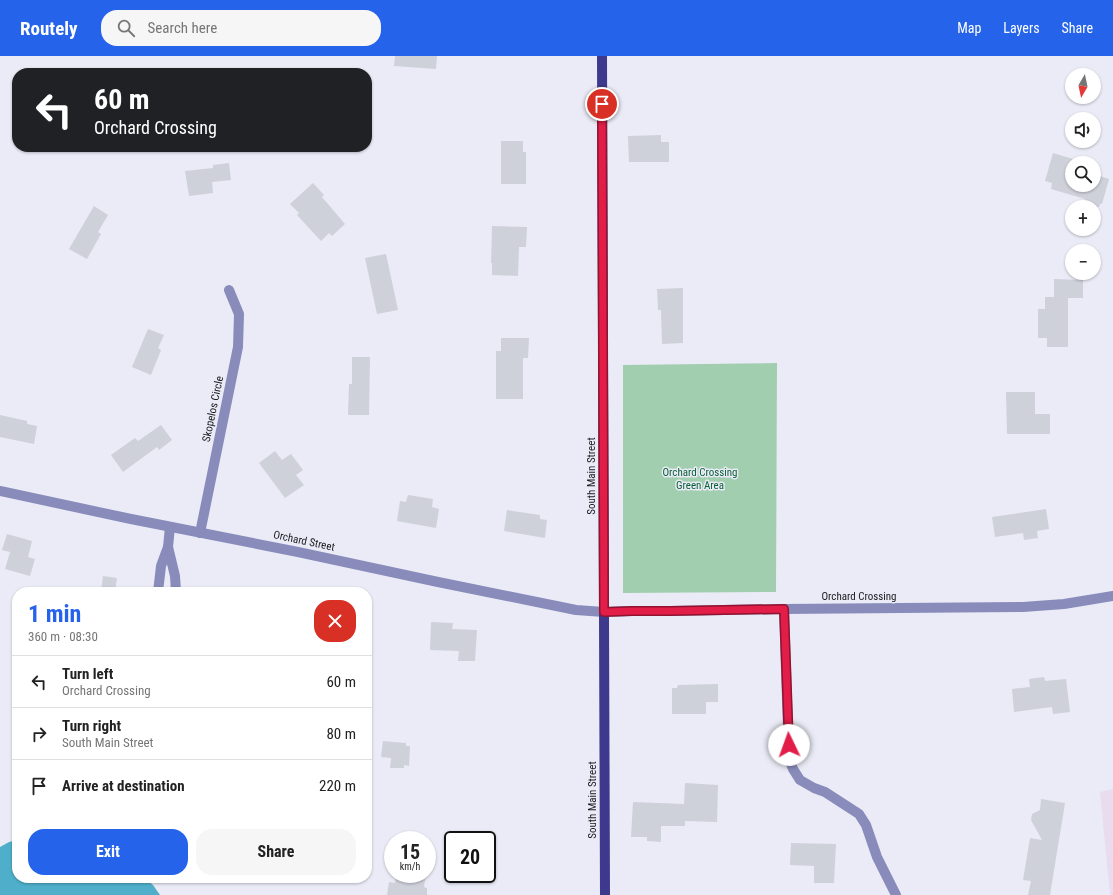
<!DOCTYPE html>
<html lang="en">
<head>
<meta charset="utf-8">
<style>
  body { margin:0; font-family:"Roboto Condensed",sans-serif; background:#f6f6f6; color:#222; height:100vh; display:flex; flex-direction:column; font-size:15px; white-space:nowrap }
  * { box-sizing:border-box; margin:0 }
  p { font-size:13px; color:#767676 }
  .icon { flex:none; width:22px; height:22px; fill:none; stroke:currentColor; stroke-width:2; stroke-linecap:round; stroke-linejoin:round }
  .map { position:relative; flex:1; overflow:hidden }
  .side { position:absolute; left:12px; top:531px; width:360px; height:296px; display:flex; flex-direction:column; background:#fff; border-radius:16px; box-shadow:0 1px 3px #0004 }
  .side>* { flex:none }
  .hud { position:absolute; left:12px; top:12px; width:360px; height:84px; border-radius:16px; box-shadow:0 1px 3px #0004; background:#202124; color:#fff; overflow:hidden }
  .needle { width:26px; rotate:189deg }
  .tools { position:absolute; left:1065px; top:12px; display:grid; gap:8px }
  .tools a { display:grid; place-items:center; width:36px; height:36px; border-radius:50%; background:#fff; box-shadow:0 1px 3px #0004; font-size:20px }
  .speed { position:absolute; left:384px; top:775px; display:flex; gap:8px; font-size:20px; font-weight:700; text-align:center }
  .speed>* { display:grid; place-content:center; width:52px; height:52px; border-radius:50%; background:#fff; box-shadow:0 1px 3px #0004; line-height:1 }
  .speed small { font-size:10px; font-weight:400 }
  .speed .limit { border:2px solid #111; border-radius:6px; background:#fff; color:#111 }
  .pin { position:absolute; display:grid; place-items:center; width:34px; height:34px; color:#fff; margin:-17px; border:2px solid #fff; border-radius:50%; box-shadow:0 1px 4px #0007 }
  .me { position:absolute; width:44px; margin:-22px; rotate:357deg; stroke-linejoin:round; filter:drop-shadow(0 0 3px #0008) }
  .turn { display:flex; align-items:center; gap:14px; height:84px; padding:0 16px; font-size:18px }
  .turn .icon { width:52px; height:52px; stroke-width:2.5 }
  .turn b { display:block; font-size:28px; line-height:34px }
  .round { display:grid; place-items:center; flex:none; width:42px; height:42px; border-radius:16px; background:#f6f6f6 }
  .headline { display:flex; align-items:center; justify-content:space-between; height:68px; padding:0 16px }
  h1 { font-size:24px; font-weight:700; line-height:30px; color:#2563eb }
  .button { display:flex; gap:8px; margin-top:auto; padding:8px 16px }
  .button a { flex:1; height:46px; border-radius:16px; background:#2563eb; color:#fff; font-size:16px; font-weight:700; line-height:46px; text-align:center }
  .button a+a { background:#f6f6f6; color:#222 }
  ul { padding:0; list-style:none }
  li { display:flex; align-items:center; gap:12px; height:52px; padding:0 16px; border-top:1px solid #e0e0e0 }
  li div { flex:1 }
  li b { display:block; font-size:15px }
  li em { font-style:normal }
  header { display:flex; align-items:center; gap:24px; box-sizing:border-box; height:56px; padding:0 20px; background:#2563eb; color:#fff }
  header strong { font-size:19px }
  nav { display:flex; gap:22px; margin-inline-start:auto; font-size:14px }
  .search { width:280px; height:36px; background:#f6f6f6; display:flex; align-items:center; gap:10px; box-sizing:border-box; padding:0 14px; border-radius:16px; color:#767676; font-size:15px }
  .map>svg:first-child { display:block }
  .education { fill:#eadcef }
  .green { fill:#a2ceb0 }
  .water { fill:#4fafca }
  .building { fill:#ced0da }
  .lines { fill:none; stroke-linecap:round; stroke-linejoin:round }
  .minor { stroke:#898cbb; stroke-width:10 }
  .major { stroke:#3e398c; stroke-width:10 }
  .route-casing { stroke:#92132f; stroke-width:10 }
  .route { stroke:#e11d48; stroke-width:7 }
  .labels { text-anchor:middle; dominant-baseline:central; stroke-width:3; stroke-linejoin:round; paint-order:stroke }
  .street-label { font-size:11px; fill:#191a1e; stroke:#eaebf6 }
  .park-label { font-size:11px; fill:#0a6036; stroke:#eaebf6 }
</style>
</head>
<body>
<header>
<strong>Routely</strong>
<div class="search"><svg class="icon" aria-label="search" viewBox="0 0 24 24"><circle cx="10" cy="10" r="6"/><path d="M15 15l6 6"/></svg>Search here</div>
<nav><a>Map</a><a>Layers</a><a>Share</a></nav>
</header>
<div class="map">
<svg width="1113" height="839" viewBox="0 0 1113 839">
  <rect width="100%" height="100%" fill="#eaebf6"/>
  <!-- education -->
  <path class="education" d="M1113,733v106h-3l-10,-103z"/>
  <!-- green -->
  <path class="green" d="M777,307l-1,229 -153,1v-228z"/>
  <!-- water -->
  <path class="water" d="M17,784v38h127l9,7 7,10h-160v-48l9,-5z"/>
  <!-- building -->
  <g class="building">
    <path d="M395,0h42l-1,13 -42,-3z"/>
    <path d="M661,79v7h8v20h-40l-1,-26z"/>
    <path d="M501,85h22v11h3v32h-25z"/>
    <path d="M1053,97l20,6 -3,8 2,1v17h22v-11l15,5 -7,25h-2l-1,3h-17l3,-8 -34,-10 1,-6 -7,-2z"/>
    <path d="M229,107l2,17 -19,2 1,11 -24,3 -4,-25 28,-3v-3z"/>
    <path d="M313,127l11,12 -2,2 23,27 -13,12 -3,-3 -8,8 -24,-26 2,-2 -9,-9z"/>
    <path d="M94,150l14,9 -10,17 3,2 -14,25 -18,-10z"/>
    <path d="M492,170l35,1 -1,20h-7l-1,29 -26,-1v-12h-1z"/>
    <path d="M386,198l12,56 -21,4 -12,-56z"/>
    <path d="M1054,223l29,1v18h-15v49h-21v-9h-9v-29h7v-12h9z"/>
    <path d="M683,232v55l-21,1 -1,-34h-3l-1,-21z"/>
    <path d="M148,273l16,6 -6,13 3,2 -10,25 -19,-8z"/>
    <path d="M501,282h28l-1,20h-5v41h-27v-48h5z"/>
    <path d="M352,301h18l-1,58h-21l1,-31h3z"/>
    <path d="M1006,336h29v22h15v20h-43z"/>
    <path d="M0,359l27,6v3l10,2 -3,18 -34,-7z"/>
    <path d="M161,369l11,15 -13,10 -2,-3 -34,25 -12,-17 24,-17 3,3z"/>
    <path d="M275,395l7,9 9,-6 12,16 -7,5 8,10 -19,13 -26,-35z"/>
    <path d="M408,439l25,4 -1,8 7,2 -3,19 -39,-7 3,-20 6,1z"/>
    <path d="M1046,453l3,20 -12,2 1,7 -14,2 -1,-7 -28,4 -3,-20z"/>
    <path d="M507,454l33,5v4l7,1 -2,18 -41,-7z"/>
    <path d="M7,478l25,7 -4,16 7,2 -5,17 -25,-7 5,-17 -8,-2z"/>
    <path d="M103,520l14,2 -2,14h-14z"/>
    <path d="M431,566l22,1 -1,6 25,1 -2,31h-17l1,-10 -29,-1z"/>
    <path d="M1044,621l1,4 21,-2 4,33 -17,2 -1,-7 -38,5 -2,-23 18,-2 -1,-8z"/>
    <path d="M718,628v18h-12v12h-34v-26h5l1,-3z"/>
    <path d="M383,685l23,2v3h4l-1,20 -5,-1v3h-14l1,-10 -10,-1z"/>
    <path d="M685,727l33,2 -1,37 -32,-1v5h-24v16l-14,-1v-4h-16l2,-35 51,2z"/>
    <path d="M1041,743l24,4 -15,92h-22l3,-14 -8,-1 7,-42 12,2 -11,-20 1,-6 8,-4z"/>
    <path d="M791,787l45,1 -2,39h-20v-17l-24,-1z"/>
    <path d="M396,818h30l-2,13 3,1v7h-40l2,-13 6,1z"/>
  </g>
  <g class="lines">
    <!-- minor -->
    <g class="minor">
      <path d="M0,435l131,28 167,33 140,30 138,28 28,2 28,-1h39l113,-2 239,-2 41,-3 49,-8"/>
      <path d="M200,477l38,-186 1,-33 -10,-24"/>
      <path d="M168,491l7,29 1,16"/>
      <path d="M158,536l3,-26 7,-19 2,-20"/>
      <path d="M784,553l5,150 4,10 7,11 14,8 11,4 34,22 7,11 11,32 19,38"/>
    </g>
    <!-- major -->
    <path class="major" d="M602,0l3,839"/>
  </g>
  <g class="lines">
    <!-- route casing -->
    <g class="route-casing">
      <path id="route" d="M602,48l2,508 28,-1h38l114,-2 5,136"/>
    </g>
    <!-- route -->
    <use href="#route" class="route"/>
  </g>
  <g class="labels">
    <!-- street labels -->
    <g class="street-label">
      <text transform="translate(213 353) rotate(-78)">Skopelos Circle</text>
      <text transform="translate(591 420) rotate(-90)">South Main Street</text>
      <text transform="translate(304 485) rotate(12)">Orchard Street</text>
      <text x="859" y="540">Orchard Crossing</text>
      <text transform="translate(592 744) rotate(-90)">South Main Street</text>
    </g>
    <!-- park labels -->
    <g class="park-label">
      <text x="700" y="416">Orchard Crossing<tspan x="700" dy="13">Green Area</tspan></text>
    </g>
  </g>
</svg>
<div class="tools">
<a><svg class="needle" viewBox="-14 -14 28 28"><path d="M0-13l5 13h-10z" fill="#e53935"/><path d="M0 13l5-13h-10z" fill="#767676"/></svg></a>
<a><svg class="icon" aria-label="sound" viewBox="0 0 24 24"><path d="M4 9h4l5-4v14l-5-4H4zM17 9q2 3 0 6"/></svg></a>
<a><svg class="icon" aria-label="search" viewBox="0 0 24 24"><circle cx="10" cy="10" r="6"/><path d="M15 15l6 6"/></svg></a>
<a>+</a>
<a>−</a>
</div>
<div class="speed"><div>15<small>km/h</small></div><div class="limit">20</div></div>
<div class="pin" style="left:602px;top:48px;background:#d93025"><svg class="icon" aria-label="arrive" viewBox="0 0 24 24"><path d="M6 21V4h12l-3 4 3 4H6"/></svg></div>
<svg class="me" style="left:789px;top:689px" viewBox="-20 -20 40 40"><circle r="19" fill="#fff"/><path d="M0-13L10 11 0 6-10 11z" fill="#e11d48"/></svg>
<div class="hud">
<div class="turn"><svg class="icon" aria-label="left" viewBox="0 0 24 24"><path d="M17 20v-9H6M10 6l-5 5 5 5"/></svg><div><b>60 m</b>Orchard Crossing</div></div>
</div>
<section class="side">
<div class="headline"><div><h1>1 min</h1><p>360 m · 08:30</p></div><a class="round" style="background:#d93025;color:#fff"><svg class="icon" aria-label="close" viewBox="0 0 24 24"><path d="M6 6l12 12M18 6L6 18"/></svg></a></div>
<ul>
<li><svg class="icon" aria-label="left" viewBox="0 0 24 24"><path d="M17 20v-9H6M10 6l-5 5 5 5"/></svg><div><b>Turn left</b><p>Orchard Crossing</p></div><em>60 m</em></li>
<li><svg class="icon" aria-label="right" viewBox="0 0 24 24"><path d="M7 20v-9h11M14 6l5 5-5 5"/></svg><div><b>Turn right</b><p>South Main Street</p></div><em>80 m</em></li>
<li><svg class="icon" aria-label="arrive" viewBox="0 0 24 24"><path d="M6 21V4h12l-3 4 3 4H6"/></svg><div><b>Arrive at destination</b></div><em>220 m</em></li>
</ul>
<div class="button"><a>Exit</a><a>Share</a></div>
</section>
</div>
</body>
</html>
